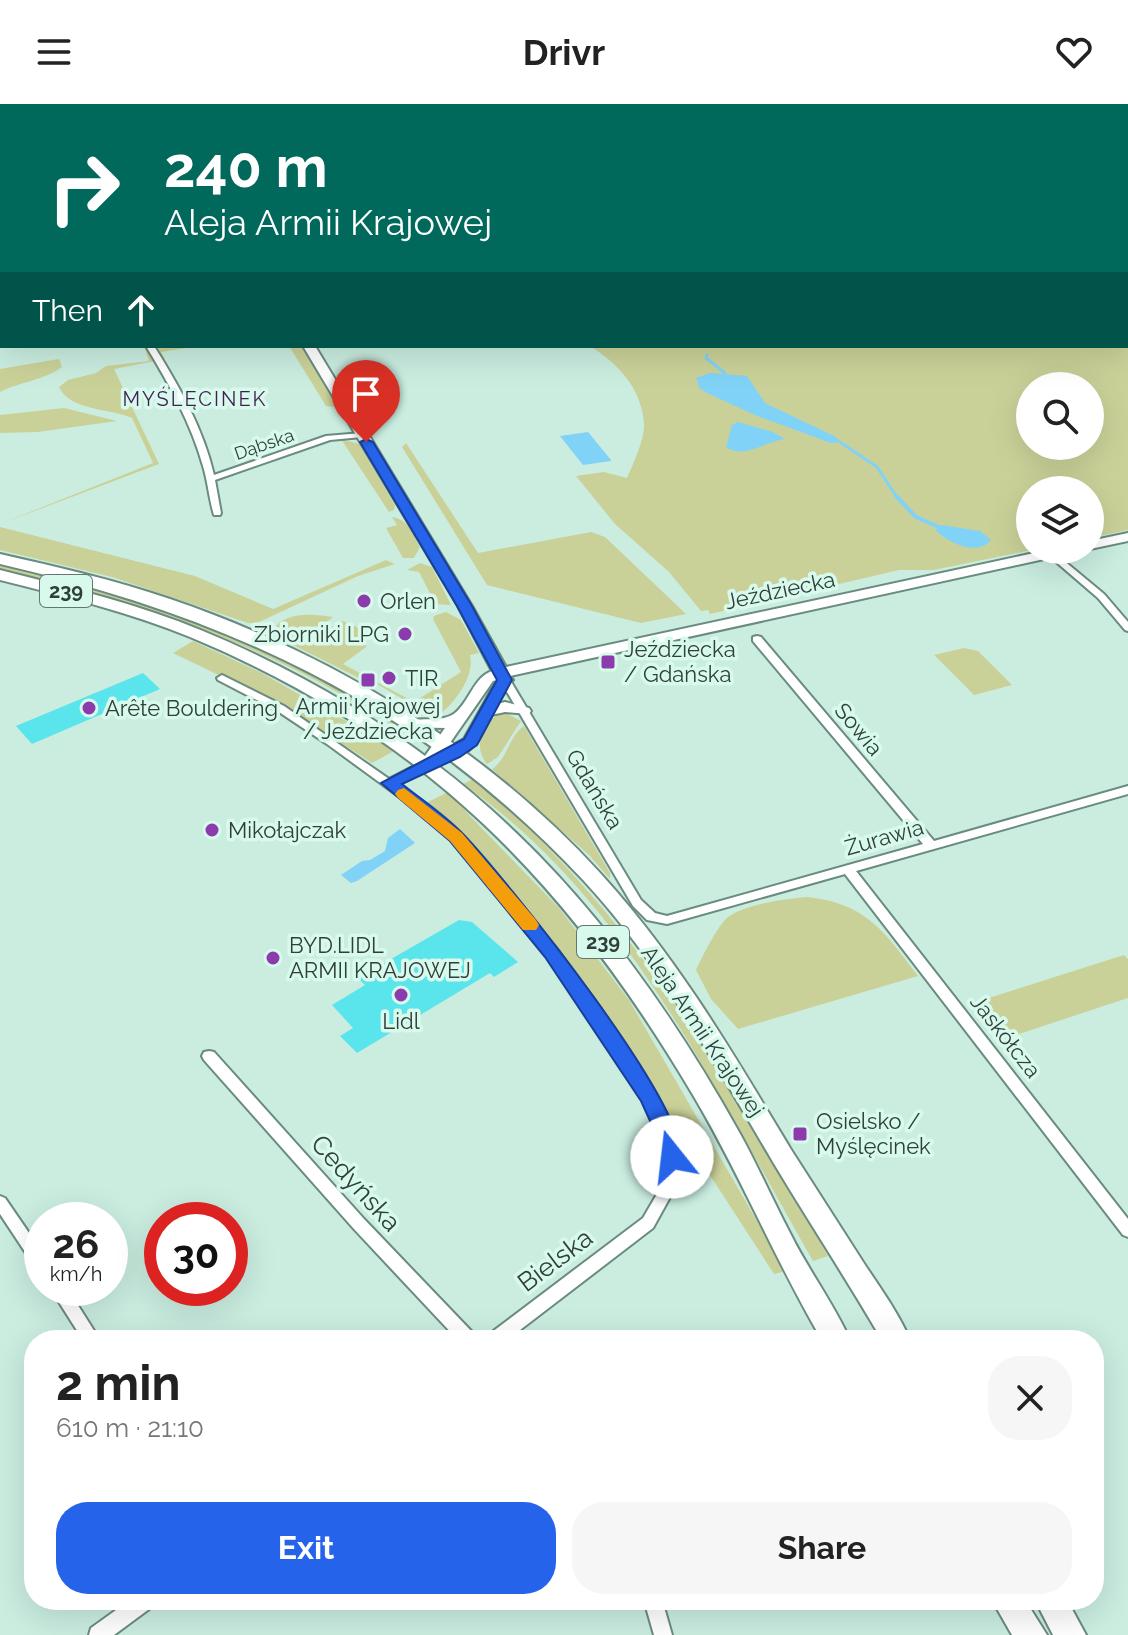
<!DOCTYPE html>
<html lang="en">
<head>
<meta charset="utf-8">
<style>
  body { margin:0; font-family:Raleway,sans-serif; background:#f6f6f6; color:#222; height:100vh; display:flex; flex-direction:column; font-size:30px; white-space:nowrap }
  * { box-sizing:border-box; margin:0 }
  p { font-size:26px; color:#767676 }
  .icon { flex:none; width:44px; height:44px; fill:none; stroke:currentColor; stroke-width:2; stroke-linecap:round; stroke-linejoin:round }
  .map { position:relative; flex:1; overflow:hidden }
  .details { position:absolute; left:24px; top:1226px; width:1080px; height:280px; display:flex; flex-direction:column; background:#fff; border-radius:32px; box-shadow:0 8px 32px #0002 }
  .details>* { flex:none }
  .hud { position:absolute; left:0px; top:0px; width:1128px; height:244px; box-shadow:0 8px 32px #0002; background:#00695c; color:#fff; overflow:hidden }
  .buttons { position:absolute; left:1016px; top:268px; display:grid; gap:16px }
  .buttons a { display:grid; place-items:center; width:88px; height:88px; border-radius:50%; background:#fff; box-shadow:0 8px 32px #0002; font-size:40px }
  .speed { position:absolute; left:24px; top:1098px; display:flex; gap:16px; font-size:40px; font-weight:700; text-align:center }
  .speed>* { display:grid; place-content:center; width:104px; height:104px; border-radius:50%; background:#fff; box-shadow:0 8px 32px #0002; line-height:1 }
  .speed small { font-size:20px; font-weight:400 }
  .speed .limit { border:12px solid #d22; background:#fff; color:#111 }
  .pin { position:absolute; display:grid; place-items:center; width:68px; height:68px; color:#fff; margin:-82px -34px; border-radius:50% 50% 50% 0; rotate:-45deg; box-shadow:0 0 8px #0007 }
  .pin .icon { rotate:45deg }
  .me { position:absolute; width:88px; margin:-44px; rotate:344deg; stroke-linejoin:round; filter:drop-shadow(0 0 6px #0008) }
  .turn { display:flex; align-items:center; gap:28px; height:168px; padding:0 32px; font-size:36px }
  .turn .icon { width:104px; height:104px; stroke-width:2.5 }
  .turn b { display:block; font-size:56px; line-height:68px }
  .then { display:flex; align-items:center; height:76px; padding:0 32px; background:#0003; gap:16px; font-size:30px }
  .round { display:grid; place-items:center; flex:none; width:84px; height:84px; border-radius:32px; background:#f6f6f6 }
  .headline { display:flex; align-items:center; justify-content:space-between; height:136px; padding:0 32px }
  h1 { font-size:48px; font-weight:700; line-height:60px }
  .primary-button { display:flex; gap:16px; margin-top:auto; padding:16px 32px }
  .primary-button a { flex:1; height:92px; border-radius:32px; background:#2563eb; color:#fff; font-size:32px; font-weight:700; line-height:92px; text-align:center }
  .primary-button a+a { background:#f6f6f6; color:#222 }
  header { display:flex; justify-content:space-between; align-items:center; height:104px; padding:0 32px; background:#fff; font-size:36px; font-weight:700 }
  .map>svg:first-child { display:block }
  .green { fill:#cad198; fill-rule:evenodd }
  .water { fill:#81d2f7 }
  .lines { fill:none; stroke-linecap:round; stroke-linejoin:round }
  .stream-far1 { stroke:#81d2f7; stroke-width:3 }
  .stream { stroke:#81d2f7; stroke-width:4 }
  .building { fill:#5ae4eb }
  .street-casing { stroke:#6a8b7f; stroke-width:4 }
  .secondary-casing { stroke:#6a8b7f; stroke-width:4 }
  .primary-casing { stroke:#6a8b7f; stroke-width:4 }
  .street { fill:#fff; fill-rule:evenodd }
  .secondary { fill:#fff; fill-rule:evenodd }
  .primary { fill:#fff; fill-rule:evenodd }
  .route { fill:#2563eb; stroke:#184099; stroke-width:2 }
  .slow { fill:#f59e0b }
  .poi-dot { fill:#8b3bab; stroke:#d7faed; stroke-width:3 }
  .labels { text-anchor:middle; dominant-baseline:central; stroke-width:7; stroke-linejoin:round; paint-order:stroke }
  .far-street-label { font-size:18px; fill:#313f3a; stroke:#d7faed }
  .far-neighbourhood-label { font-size:20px; letter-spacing:2px; fill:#431d52; stroke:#d7faed }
  .shield { fill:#d7faed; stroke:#637770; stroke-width:2 }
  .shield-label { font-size:20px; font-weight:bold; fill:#313f3a }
  .street-label { font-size:22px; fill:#313f3a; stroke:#d7faed }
  .poi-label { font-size:22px; fill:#313f3a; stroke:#d7faed; text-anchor:start }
  .near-street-label { font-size:26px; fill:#313f3a; stroke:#d7faed }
</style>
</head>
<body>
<header><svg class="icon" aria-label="menu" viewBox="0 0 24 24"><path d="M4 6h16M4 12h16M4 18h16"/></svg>Drivr<svg class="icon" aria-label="heart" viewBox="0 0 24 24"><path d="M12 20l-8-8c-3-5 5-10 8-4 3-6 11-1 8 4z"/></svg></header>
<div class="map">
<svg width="1128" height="1531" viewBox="0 0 1128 1531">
  <rect width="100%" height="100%" fill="#caede0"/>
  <!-- green -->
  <g class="green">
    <path d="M114,0h1014v426l-38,8v-48h-60l2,60 -98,20h-35l-189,44 -2,-4 -7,1 -32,-39 -54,-48 -39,-48 28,-4 23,6c6,-14 18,-39 17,-54 -2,-36 -27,-61 -54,-78h536v-240zM1030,282h60v60h-60z"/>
    <path d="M144,242h54l-37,6 4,7 -51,10 45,95 -159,60 153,-61 -21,-45c-23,-10 -62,-7 -73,-31l9,-7 28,-7 10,-7 43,-5z"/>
    <path d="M289,242h13l33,59 -2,2 -7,-1z"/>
    <path d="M59,255l3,8c-17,13 -43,15 -62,25v-23z"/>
    <path d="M64,304l53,13 -79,11 -38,1v-18z"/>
    <path d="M341,335l18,5 36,61 -1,5 -5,2z"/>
    <path d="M406,339l72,110 113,-21 14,5 81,77 -45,9 -154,-38 -85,-138z"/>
    <path d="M392,413c18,3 19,16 28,30l-6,11h-11l-17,-30 11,-3z"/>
    <path d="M0,423l195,49 78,33 113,-49 9,4 -37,12 -101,47h-9l-136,-46 -112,-27z"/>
    <path d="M420,459l12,4 19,38 -19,-1 1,-5 -14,-27 -12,-2z"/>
    <path d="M0,460c107,21 214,57 311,106 37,19 73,45 109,67l-6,3c-128,-89 -263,-135 -414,-170z"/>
    <path d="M446,508l15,8 18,33 -9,2c5,20 -14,47 -30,59l-13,-1 -64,-37 -4,2 -82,-41 -5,-5c11,-22 44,-18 61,-15l-8,6 9,4 8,-6 15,6 7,7 -7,3 9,2 -9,4h9v4l-23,17 71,38 47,-30 -28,-53 1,-3z"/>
    <path d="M193,537l67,31 107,61 -4,4h12l21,13 -24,13 -87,-56 -112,-54z"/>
    <path d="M964,544l14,3 34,34 -38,10 -40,-40z"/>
    <path d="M500,610h8l13,7 -23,36 -11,7c-11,-14 -7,-25 -2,-41z"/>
    <path d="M524,622l86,147v6l-21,-24 -97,-86c16,-10 17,-34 32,-43z"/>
    <path d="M473,675c158,130 255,300 355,477l-15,5c-98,-170 -185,-362 -350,-477z"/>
    <path d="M450,687l20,25 89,92 70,92 157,271 -12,3 -79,-122 -17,-3c-22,-63 -60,-116 -98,-170 -47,-65 -93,-124 -154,-176z"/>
    <path d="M807,793c59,6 78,35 111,79l-180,53 -27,-30 -15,-29c6,-13 22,-45 32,-53 19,-13 56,-18 79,-20z"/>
    <path d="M1124,851l4,4v39l-121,40 -31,-36z"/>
  </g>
  <!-- water -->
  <g class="water">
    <path d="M710,269l37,3 18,27 71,34 4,5 -9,1 -74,-27 -48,-22 -9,-5 -4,-11z"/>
    <path d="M738,318l35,10 12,7c-19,2 -41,21 -59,8l6,-22z"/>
    <path d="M588,328l23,28v1l-28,4 -23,-29z"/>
    <path d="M942,421l38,6 11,9c-14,17 -42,3 -56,-10z"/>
    <path d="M400,725l15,14 -58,38 -6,2 -10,-8 21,-14 8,-1 15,-9 3,-13z"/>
  </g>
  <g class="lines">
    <!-- stream-far1 -->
    <g class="stream-far1">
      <path d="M707,251l-1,3 19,15"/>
      <path d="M840,338l37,25 21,32"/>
    </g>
    <!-- stream -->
    <path class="stream" d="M897,393l19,20 23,10"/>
  </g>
  <!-- building -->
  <g class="building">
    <path d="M143,569l17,16 -128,55 -16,-18z"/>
    <path d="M459,816l13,2 46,40 -24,15 -4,-4 -133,80 -17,-17 13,-8 -21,-23 33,-20 -7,-7z"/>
  </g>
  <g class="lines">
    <!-- street casing -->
    <g class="street-casing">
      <g id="street">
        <rect x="0" y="213" width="2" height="5"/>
        <path d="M146,242h8c25,40 49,82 60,129l112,-39 36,-3 4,2 -4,2 -32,3 -115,40 6,33 -1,2h-6c-5,-16 -6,-33 -11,-49 -12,-43 -34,-82 -57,-120z"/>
        <path d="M1051,446l53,44 24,28v9l-3,-1 -27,-32 -50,-43v-4z"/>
        <path d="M757,532l4,1 173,204 194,-55v8l-272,77 272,348v18l-5,-2 -278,-361 -178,50 -20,-4 -14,-14 -133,-226 5,-3 5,3 131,220 14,13 12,3 256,-72 -170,-203v-4z"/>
        <path d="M222,571l62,31 105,73 35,-18h8l2,2 -2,2 -35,19 31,22 32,28 97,115 44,60 54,84 14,28 9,30 1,15 -5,24 -21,38 -146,112h-21l2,-5 155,-117 17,-29 5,-23 -1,-15 -9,-30 -10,-21 -54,-83 -44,-62 -95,-115 -32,-28 -93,-68 -51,-34 -58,-30 -1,-2z"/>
        <path d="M209,947l5,1 150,167 111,116 2,5h-19l-104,-111 -150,-169 -2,-4 2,-4z"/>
        <path d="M0,1092l5,2 37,54v20l-5,-2 -37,-56z"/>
        <path d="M50,1184h17l33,52h-17z"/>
        <path d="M130,1496h24l-2,7 -38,28h-25l2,-7z"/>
        <path d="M644,1496h18l10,35h-18z"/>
      </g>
    </g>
    <!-- secondary casing -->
    <g class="secondary-casing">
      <g id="secondary">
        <path d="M101,0h8l2,2h-8z"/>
        <rect x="0" y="62" width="2" height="6"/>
        <path d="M303,242h12l157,260 34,61 542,-117h26l-7,4 -557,122 3,4 -16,24 8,-2 24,6 2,3 -2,3 -24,-2 -14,3c-12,25 -23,47 -54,47l-3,5h-12l-2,-4 25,-35 -40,-1 -2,-3 2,-3c16,-4 37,2 50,-8 15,-12 18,-35 37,-42l-34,-65zM497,576l-33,59 -19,11 48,-69z"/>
        <path d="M1128,429v8l-38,8v-8z"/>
      </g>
    </g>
    <!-- primary casing -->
    <g class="primary-casing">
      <g id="primary">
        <path d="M0,450c57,13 115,26 170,45 162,55 315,148 431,275 75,82 132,179 189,274 25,39 50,78 75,117 16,24 34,49 45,75h-28c-35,-60 -73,-118 -109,-178 -57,-96 -112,-198 -189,-281 -163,-175 -353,-264 -584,-317z"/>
        <path d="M0,466c68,17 138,34 203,61 251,105 405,266 536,501 19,34 34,69 52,103 18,36 43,69 59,105h-28c-47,-80 -82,-166 -129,-245 -127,-215 -270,-361 -503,-458 -61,-25 -126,-41 -190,-57z"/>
        <path d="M992,1496h33l22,35h-35z"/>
        <path d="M1035,1496h32l19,35h-33z"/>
      </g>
    </g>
    <!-- street -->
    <use href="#street" class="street"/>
    <!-- secondary -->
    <use href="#secondary" class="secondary"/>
    <!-- primary -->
    <use href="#primary" class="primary"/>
  </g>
  <!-- route -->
  <path class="route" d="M366,335l7,3 99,164 40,74 -35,65 -17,12 -58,27c20,16 43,31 61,50 38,39 239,286 216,330l-7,3 -8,-3 -8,-30 -15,-33 -96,-144 -95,-116 -69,-58 83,-44 33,-59 -40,-74 -97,-164z"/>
  <!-- slow -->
  <path class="slow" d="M404,684l58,45 74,87 3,5 -3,5h-13l-73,-89 -52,-43 -3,-4 3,-4z"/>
  <!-- markers -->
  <g class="poi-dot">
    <circle cx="364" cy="497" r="8"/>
    <circle cx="405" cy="530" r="8"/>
    <rect x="600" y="550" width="16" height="16" rx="4"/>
    <circle cx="389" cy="574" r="8"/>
    <rect x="360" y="568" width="16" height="16" rx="4"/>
    <circle cx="89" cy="604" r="8"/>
    <circle cx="212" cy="726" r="8"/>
    <circle cx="273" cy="854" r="8"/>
    <circle cx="401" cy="891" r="8"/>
    <rect x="792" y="1022" width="16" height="16" rx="4"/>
  </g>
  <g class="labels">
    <!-- far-street labels -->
    <g class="far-street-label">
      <text transform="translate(264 340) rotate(-19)">Dąbska</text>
    </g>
    <!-- far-neighbourhood labels -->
    <g class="far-neighbourhood-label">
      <text x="195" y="295">MYŚLĘCINEK</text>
    </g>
    <!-- shield labels -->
    <g class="shield">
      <rect x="40" y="471" width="52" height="32" rx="6"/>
      <rect x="577" y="822" width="52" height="32" rx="6"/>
    </g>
    <g class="shield-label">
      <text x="66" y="487">239</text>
      <text x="603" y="838">239</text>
    </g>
    <!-- street labels -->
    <g class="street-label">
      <text transform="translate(780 486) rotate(-12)">Jeździecka</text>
      <text transform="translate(859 625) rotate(50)">Sowia</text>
      <text transform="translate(595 685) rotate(59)">Gdańska</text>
      <text transform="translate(884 733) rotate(-16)">Żurawia</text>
      <text transform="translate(703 927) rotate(56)">Aleja Armii Krajowej</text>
      <text transform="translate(1006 932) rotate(52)">Jaskółcza</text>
    </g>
    <!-- poi labels -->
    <g class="poi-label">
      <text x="380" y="497">Orlen</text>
      <text x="389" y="530" text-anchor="end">Zbiorniki LPG</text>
      <text x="624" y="545">Jeździecka<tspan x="624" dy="25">/ Gdańska</tspan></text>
      <text x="405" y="574">TIR</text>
      <text x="368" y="602" text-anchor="middle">Armii Krajowej<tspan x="368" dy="25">/ Jeździecka</tspan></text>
      <text x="105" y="604">Arête Bouldering</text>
      <text x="228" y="726">Mikołajczak</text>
      <text x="289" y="841">BYD.LIDL<tspan x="289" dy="25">ARMII KRAJOWEJ</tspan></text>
      <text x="401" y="917" text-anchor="middle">Lidl</text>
      <text x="816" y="1017">Osielsko /<tspan x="816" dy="25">Myślęcinek</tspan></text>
    </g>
    <!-- near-street labels -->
    <g class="near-street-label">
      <text transform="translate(356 1079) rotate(48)">Cedyńska</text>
      <text transform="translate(555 1156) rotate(-37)">Bielska</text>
    </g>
  </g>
</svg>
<div class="buttons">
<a><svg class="icon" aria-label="search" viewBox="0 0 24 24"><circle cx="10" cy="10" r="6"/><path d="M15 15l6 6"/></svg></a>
<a><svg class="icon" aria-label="layers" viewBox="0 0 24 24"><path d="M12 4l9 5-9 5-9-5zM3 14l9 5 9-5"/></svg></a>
</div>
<div class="speed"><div>26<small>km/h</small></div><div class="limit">30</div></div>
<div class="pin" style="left:366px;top:338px;background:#d93025"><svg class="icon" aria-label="arrive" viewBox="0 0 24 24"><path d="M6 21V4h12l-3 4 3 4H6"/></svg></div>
<svg class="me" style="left:672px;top:1053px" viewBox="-20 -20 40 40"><circle r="19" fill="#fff"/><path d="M0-13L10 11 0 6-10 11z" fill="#2563eb"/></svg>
<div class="hud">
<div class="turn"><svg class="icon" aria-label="right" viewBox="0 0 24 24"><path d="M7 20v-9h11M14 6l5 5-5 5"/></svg><div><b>240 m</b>Aleja Armii Krajowej</div></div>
<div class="then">Then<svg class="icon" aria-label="ahead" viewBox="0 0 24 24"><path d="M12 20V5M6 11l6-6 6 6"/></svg></div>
</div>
<section class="details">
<div class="headline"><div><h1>2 min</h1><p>610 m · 21:10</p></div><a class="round"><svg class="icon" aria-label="close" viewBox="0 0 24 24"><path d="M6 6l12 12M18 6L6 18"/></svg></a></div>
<div class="primary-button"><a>Exit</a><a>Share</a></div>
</section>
</div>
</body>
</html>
